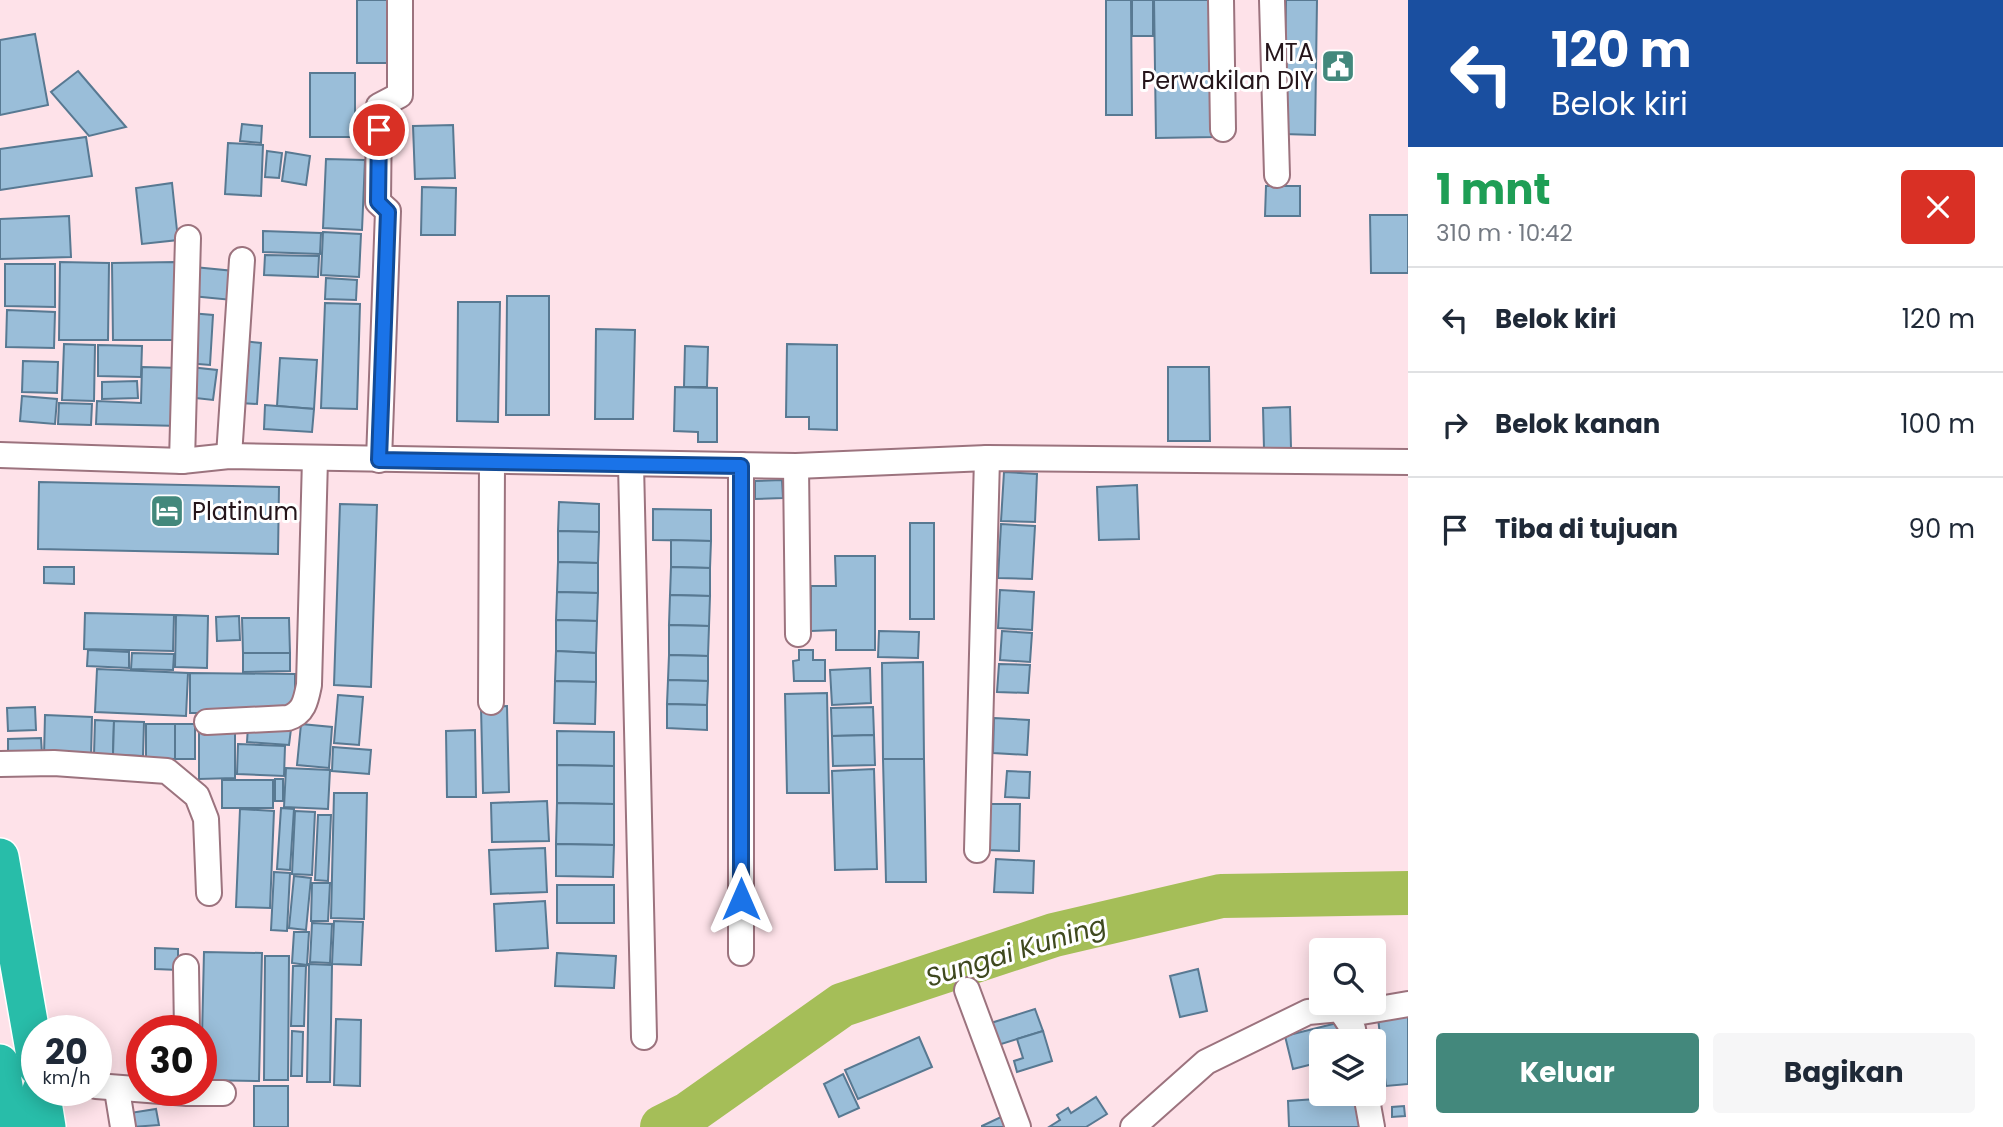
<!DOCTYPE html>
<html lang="id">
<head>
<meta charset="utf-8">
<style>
  body { margin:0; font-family:Poppins,sans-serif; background:#f6f6f7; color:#1f2937; height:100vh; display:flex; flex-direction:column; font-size:26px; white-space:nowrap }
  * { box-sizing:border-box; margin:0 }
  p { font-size:23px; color:#747a83 }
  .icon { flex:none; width:38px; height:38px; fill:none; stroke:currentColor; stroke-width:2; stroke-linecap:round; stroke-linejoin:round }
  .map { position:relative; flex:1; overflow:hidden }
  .details { display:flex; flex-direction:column; background:#fff; width:595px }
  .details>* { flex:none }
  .top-card { background:#1a4fa0; color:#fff; overflow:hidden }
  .fabs { position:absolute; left:1309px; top:938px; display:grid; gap:14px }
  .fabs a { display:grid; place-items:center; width:77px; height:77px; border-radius:7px; background:#fff; box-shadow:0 4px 18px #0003; font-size:35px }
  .speed { position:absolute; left:21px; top:1015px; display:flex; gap:14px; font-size:35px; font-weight:700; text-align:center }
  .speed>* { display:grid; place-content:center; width:91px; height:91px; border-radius:50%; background:#fff; box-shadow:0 4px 18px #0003; line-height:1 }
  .speed small { font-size:18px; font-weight:400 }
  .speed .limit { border:10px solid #d22; background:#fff; color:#111 }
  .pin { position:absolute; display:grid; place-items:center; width:60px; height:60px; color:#fff; margin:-30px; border:4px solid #fff; border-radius:50%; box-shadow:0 2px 7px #0007 }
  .me { position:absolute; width:77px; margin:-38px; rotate:0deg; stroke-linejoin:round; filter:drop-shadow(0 0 5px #0008) }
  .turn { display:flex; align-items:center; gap:24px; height:147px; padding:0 28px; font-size:32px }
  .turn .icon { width:91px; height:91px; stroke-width:2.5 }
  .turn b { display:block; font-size:49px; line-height:60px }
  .round { display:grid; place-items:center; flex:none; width:74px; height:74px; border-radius:7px; background:#f6f6f7 }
  .headline { display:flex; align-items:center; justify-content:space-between; height:119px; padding:0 28px }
  h1 { font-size:42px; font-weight:700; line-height:52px; color:#1e9e55 }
  .primary-button { display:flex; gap:14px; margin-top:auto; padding:14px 28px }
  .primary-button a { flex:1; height:80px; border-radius:7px; background:#43887c; color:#fff; font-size:28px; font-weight:700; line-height:80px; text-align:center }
  .primary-button a+a { background:#f6f6f7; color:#1f2937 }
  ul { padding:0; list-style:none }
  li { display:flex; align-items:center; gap:21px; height:105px; padding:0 28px; border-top:2px solid #e0e1e3 }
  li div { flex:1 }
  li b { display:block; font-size:26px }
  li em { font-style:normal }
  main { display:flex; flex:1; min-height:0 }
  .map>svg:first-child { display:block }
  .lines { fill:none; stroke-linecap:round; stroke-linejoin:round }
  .river { stroke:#a5be58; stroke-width:44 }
  .building { fill:#9abed9; stroke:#587992; stroke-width:2 }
  .minor-casing { stroke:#9c737e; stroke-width:28 }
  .highway-casing { stroke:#fff; stroke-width:40 }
  .minor { stroke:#fff; stroke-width:24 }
  .highway { stroke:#28bda9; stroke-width:37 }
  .route-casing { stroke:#114b97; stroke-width:18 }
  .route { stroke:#1a73e8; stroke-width:12 }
  .labels { text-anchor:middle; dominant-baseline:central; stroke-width:6; stroke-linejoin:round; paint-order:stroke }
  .poi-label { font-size:24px; fill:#25151a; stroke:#fff; text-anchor:end }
  .water-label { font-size:26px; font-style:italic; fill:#3f491f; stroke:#fff }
</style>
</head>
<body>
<main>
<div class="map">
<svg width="1408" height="1127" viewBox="0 0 1408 1127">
  <rect width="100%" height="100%" fill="#fee2e9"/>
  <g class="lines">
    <!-- river -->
    <path class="river" d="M662,1127l26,-13 154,-109 212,-70 167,-39 187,-3"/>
  </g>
  <!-- building -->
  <g class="building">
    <rect x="357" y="0" width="35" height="63"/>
    <path d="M1106,0h25l1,115h-26z"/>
    <rect x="1132" y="0" width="21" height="36"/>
    <path d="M1154,0h60l1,137 -59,1z"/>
    <path d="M1286,0h31l-2,135 -31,-1z"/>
    <path d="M35,34l13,71 -48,10v-75z"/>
    <path d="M78,71l48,56 -37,9 -38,-44z"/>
    <rect x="310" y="73" width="45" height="64"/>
    <path d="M242,124l20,2 -1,17 -21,-2z"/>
    <path d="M453,125l2,53 -40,1 -2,-53z"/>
    <path d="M86,137l6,39 -92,14v-41z"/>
    <path d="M228,143l35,2 -2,51 -36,-2z"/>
    <path d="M267,151l15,2 -3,25 -14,-1z"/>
    <path d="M286,152l24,4 -4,29 -24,-4z"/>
    <path d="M326,159l39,1 -3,70 -39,-2z"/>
    <path d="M172,183l6,57 -36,4 -6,-56z"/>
    <path d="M1266,186h34v30h-35z"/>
    <path d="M422,187l34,1 -1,47h-34z"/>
    <path d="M1370,215h38v58h-37z"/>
    <path d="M69,216l2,41 -71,2v-40z"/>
    <path d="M263,231l58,2 -1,21 -57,-2z"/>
    <path d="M323,232l38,2 -2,43 -38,-2z"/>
    <path d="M265,255l54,1 -1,21 -54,-2z"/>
    <path d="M60,262l49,1 -1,77h-49z"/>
    <path d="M175,262v78h-62l-1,-77z"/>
    <path d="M5,264h50v43l-50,-1z"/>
    <path d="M194,267l40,4 -2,29 -40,-4z"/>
    <path d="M326,278l31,2 -1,20 -31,-1z"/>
    <path d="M507,296h42v119h-43z"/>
    <path d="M458,302h42l-2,120 -41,-1z"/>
    <path d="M325,303l35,1 -3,105 -36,-1z"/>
    <path d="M7,310l48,2 -1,36 -48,-1z"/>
    <path d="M190,313l23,2 -3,50 -24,-2z"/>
    <path d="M596,329l39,1 -2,89h-38z"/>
    <path d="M244,341l17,2 -4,61 -17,-1z"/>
    <path d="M64,344l31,1 -1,56 -32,-1z"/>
    <path d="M787,344l50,1v85l-28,-1v-12h-23z"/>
    <path d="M98,345l44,1 -1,31 -43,-1z"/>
    <path d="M685,346l23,1 -1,40h-23z"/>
    <path d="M280,358l37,2 -3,49 -37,-3z"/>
    <path d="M23,361l35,1 -1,31 -35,-1z"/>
    <path d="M142,367l39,1 -1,58 -84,-2 1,-23 44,2z"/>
    <path d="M190,367l27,3 -4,30 -26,-3z"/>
    <path d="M1168,367h41l1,74h-42z"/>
    <path d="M137,381l1,17 -36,1v-17z"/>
    <path d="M675,387l42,1v54h-19v-10l-24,-1z"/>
    <path d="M22,396l35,3 -2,25 -35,-3z"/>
    <path d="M59,403l33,1 -1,21 -33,-1z"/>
    <path d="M265,405l49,4 -2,23 -48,-3z"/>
    <path d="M1290,407l1,41 -27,1 -1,-41z"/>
    <path d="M1004,472l33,2 -2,48 -34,-1z"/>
    <path d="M782,480l1,18 -28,1v-18z"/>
    <path d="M39,482l240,5 -1,67 -240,-5z"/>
    <path d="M1137,485l2,54 -40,1 -2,-53z"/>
    <path d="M559,502l40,2v28l-41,-1z"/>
    <path d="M340,504l37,1 -6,182 -37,-2z"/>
    <path d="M653,509l58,1v31l-58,-1z"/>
    <rect x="910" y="523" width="24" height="96"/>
    <path d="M1001,524l34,2 -3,53 -34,-1z"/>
    <path d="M558,531l41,1 -1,31 -40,-1z"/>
    <path d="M671,540l40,1 -1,27 -39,-1z"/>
    <path d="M835,556h40v94h-39v-20l-25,1v-45h25z"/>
    <path d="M558,562l40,1v30l-41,-1z"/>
    <path d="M44,567h30v17l-30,-1z"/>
    <path d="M671,567l39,1v28l-40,-1z"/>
    <path d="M1000,590l34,2 -2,38 -34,-2z"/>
    <path d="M557,592l41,1 -1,28 -41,-1z"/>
    <path d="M670,595l40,1 -1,30 -40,-1z"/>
    <path d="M85,613l89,2 -1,36 -89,-2z"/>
    <path d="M176,615l32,1 -1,52 -32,-1z"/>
    <path d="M239,616l1,24 -23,1 -1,-24z"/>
    <path d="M242,618h47l1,35h-47z"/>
    <path d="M556,620l41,1 -1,32 -40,-2z"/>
    <path d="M669,625l40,1 -1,30 -39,-1z"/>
    <path d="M879,631l40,1 -1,26 -40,-1z"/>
    <path d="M1002,631l30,2 -2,29 -30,-2z"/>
    <path d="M88,650l41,2v16l-42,-2z"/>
    <path d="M799,650h14v10h12v21h-31l-1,-20 6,-1z"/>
    <path d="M556,651l40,2v29l-41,-1z"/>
    <path d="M132,653l42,1 -1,16 -42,-1z"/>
    <path d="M243,653h47v18l-47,1z"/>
    <path d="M669,655l39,1v25l-40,-1z"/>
    <path d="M923,662l1,97h-41l-1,-96z"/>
    <path d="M999,664l31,1 -2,28 -31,-1z"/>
    <path d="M870,668l1,35 -39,2 -2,-35z"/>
    <path d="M97,669l91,4 -2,43 -91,-4z"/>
    <path d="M190,673l105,1v39h-105z"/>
    <path d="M668,680l40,1 -1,24 -40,-1z"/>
    <path d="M555,681l41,1 -1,42 -41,-1z"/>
    <path d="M827,693l2,100h-42l-2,-99z"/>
    <path d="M338,695l25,2 -4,48 -25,-2z"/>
    <path d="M667,704l40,1v25l-40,-2z"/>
    <path d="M507,706l2,86 -26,1 -2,-86z"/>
    <path d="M35,707l1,23 -28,1 -1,-23z"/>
    <path d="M873,707l1,28 -42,1 -1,-28z"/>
    <path d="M45,715l47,2 -1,41 -47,-1z"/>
    <path d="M994,718l35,2 -2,35 -34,-2z"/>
    <path d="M95,720l19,1 -1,34h-19z"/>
    <path d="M114,721l30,1 -1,34 -30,-1z"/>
    <path d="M146,724h29v35l-29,-1z"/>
    <rect x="175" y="724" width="20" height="35"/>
    <path d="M199,724h36v54l-36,1z"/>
    <path d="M301,724l31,3 -3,41 -32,-3z"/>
    <path d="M248,726l43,3 -2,16 -42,-3z"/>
    <path d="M475,730l1,67h-29l-1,-66z"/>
    <path d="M557,731l57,1v34l-57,-1z"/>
    <path d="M874,735l1,30 -42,1 -1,-30z"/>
    <path d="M41,738l1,16 -34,1v-16z"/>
    <path d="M238,744l47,2 -1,30 -47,-2z"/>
    <path d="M333,747l38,3 -2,24 -37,-3z"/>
    <path d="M883,759h41l2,123h-40z"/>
    <path d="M557,765l57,1v38l-57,-1z"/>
    <path d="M286,768l44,2 -2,39 -44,-2z"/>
    <path d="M874,769l3,100 -42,1 -3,-99z"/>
    <path d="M1007,771l23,1 -1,26 -24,-1z"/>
    <rect x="275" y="779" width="8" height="22"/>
    <rect x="222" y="780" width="51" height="28"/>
    <path d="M334,793h33l-3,126 -33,-1z"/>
    <path d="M547,801l2,40 -57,1 -1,-39z"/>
    <path d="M557,803l57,1v41l-58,-1z"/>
    <path d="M985,804h35l-1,47 -34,-1z"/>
    <path d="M281,808l13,1 -4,61 -13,-1z"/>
    <path d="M240,809l34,2 -4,97 -34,-1z"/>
    <path d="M295,811l20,1 -3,63 -20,-1z"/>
    <path d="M318,815h13l-3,66 -13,-1z"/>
    <path d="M556,844l58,1 -1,32 -57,-1z"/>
    <path d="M545,848l2,44 -56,2 -2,-44z"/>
    <path d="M996,859l38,2 -1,32 -39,-1z"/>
    <path d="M274,872l16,1 -3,58 -16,-1z"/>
    <path d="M294,876l17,2 -5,52 -17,-2z"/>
    <path d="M312,883h18l-2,38h-17z"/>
    <rect x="557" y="885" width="57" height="38"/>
    <path d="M545,901l3,47 -52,3 -2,-47z"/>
    <path d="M334,921l29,1 -2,43 -29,-1z"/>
    <path d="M312,923l20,1 -2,39 -20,-1z"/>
    <path d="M294,932h15l-2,33 -15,-2z"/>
    <path d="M155,948l23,1v21l-23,-1z"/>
    <path d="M204,952l58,1 -3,128 -58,-1z"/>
    <path d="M557,953l59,3 -2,32 -59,-2z"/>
    <path d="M265,956h24l-1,124h-24z"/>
    <path d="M309,964l23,1 -2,117h-23z"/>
    <path d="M293,966h13l-2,60h-13z"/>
    <path d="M1198,969l9,42 -27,6 -10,-41z"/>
    <path d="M1035,1009l8,22 -45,14 -7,-22z"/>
    <path d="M1408,1014v70l-22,2 -8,-68z"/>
    <path d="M336,1019l25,1 -1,66 -26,-1z"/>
    <path d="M1345,1021l5,20h-29v21l-28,7 -8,-33z"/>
    <path d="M292,1031l11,1 -1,44h-11z"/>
    <path d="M1043,1031l9,30 -35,11 -3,-11 9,-3 -6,-19z"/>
    <path d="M919,1037l13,30 -74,32 -13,-29z"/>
    <path d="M843,1074l16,34 -20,9 -15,-33z"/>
    <rect x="254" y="1086" width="34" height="41"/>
    <path d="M1359,1096l2,31h-72l-1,-26z"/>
    <path d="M1096,1097l11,17 -21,13h-37l11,-7 -3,-5 11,-7 3,5z"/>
    <path d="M1404,1106l1,10 -13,1v-10z"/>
    <path d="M156,1109l3,16 -27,2 -2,-14z"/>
    <path d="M1003,1116l5,11h-26v-1z"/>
  </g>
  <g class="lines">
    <!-- minor casing -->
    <g class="minor-casing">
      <g id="minor">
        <path d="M1221,0l2,129"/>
        <path d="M1272,0l5,175"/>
        <path d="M0,455l182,6 47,-5 567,10 191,-8 421,4"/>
        <path d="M229,456l13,-196"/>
        <path d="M379,460l9,-249 -10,-9 1,-96 21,-11v-95"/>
        <path d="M182,461l6,-223"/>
        <path d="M631,464l13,573"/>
        <path d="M741,465v488"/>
        <path d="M796,466l2,168"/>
        <path d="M491,702l1,-241"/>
        <path d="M207,722l81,-4c16,-5 18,-18 21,-33l6,-226"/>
        <path d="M0,764l54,-1 113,8 30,25 9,23 3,74"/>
        <path d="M977,850l10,-392"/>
        <path d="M186,967l1,64"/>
        <path d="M967,990l51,137"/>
        <path d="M1344,1015l64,-11"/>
        <path d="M96,1086l91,7h36"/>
        <path d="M117,1090l6,37"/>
        <path d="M1366,1094l6,33"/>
        <path d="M1133,1127l73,-65 102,-50 32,-3 13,20 2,12"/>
      </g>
    </g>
    <!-- highway casing -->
    <g class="highway-casing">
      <g id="highway">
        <path d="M0,857l37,210"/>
        <path d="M0,1063l11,64"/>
        <path d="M41,1090l6,37"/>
      </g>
    </g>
    <!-- minor -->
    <use href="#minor" class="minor"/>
    <!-- highway -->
    <use href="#highway" class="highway"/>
  </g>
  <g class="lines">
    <!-- route casing -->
    <g class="route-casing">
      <path id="route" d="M379,130l-1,72 10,10 -9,248 362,6v433"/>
    </g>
    <!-- route -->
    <use href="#route" class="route"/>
  </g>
  <!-- icons -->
  <defs>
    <g id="civic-square" transform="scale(1.75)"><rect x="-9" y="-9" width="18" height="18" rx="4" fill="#43887c" stroke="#fff"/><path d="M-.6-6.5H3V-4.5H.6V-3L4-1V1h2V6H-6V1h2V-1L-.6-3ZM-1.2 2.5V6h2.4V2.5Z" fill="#fff"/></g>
    <g id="hotel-square" transform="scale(1.75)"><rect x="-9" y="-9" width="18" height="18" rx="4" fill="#43887c" stroke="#fff"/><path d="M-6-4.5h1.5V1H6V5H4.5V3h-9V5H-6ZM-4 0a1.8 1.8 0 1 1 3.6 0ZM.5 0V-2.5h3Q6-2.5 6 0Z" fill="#fff"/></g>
  </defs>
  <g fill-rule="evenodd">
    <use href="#civic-square" x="1338" y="66"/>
    <use href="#hotel-square" x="167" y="511"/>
  </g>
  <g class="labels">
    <!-- poi labels -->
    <g class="poi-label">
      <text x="1314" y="52">MTA<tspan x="1314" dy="28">Perwakilan DIY</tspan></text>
      <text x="192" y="511" text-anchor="start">Platinum</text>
    </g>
    <!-- water labels -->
    <g class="water-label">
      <text transform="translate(1016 951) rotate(-17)">Sungai Kuning</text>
    </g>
  </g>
</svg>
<div class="fabs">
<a><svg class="icon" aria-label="search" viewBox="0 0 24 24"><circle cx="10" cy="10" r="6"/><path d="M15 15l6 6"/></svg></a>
<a><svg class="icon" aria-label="layers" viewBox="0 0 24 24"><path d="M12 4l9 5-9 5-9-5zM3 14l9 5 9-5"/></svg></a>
</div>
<div class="speed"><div>20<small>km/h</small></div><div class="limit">30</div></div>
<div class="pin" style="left:379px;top:130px;background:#d93025"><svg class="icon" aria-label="arrive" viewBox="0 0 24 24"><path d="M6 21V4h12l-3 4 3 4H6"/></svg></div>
<svg class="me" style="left:741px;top:899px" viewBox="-20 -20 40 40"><path d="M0-17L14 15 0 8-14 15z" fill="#1a73e8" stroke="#fff" stroke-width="4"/></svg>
</div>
<section class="details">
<div class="top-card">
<div class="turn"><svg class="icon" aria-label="left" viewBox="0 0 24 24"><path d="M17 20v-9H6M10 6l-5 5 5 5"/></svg><div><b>120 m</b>Belok kiri</div></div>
</div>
<div class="headline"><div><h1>1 mnt</h1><p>310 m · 10:42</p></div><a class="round" style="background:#d93025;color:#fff"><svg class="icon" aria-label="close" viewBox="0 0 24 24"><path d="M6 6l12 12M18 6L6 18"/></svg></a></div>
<ul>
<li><svg class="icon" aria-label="left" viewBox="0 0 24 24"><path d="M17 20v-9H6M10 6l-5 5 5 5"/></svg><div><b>Belok kiri</b></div><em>120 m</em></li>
<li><svg class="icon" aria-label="right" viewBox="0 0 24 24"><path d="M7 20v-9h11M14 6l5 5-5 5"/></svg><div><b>Belok kanan</b></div><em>100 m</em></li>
<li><svg class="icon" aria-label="arrive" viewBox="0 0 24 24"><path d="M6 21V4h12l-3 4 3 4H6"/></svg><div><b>Tiba di tujuan</b></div><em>90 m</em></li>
</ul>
<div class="primary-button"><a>Keluar</a><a>Bagikan</a></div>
</section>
</main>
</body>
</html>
